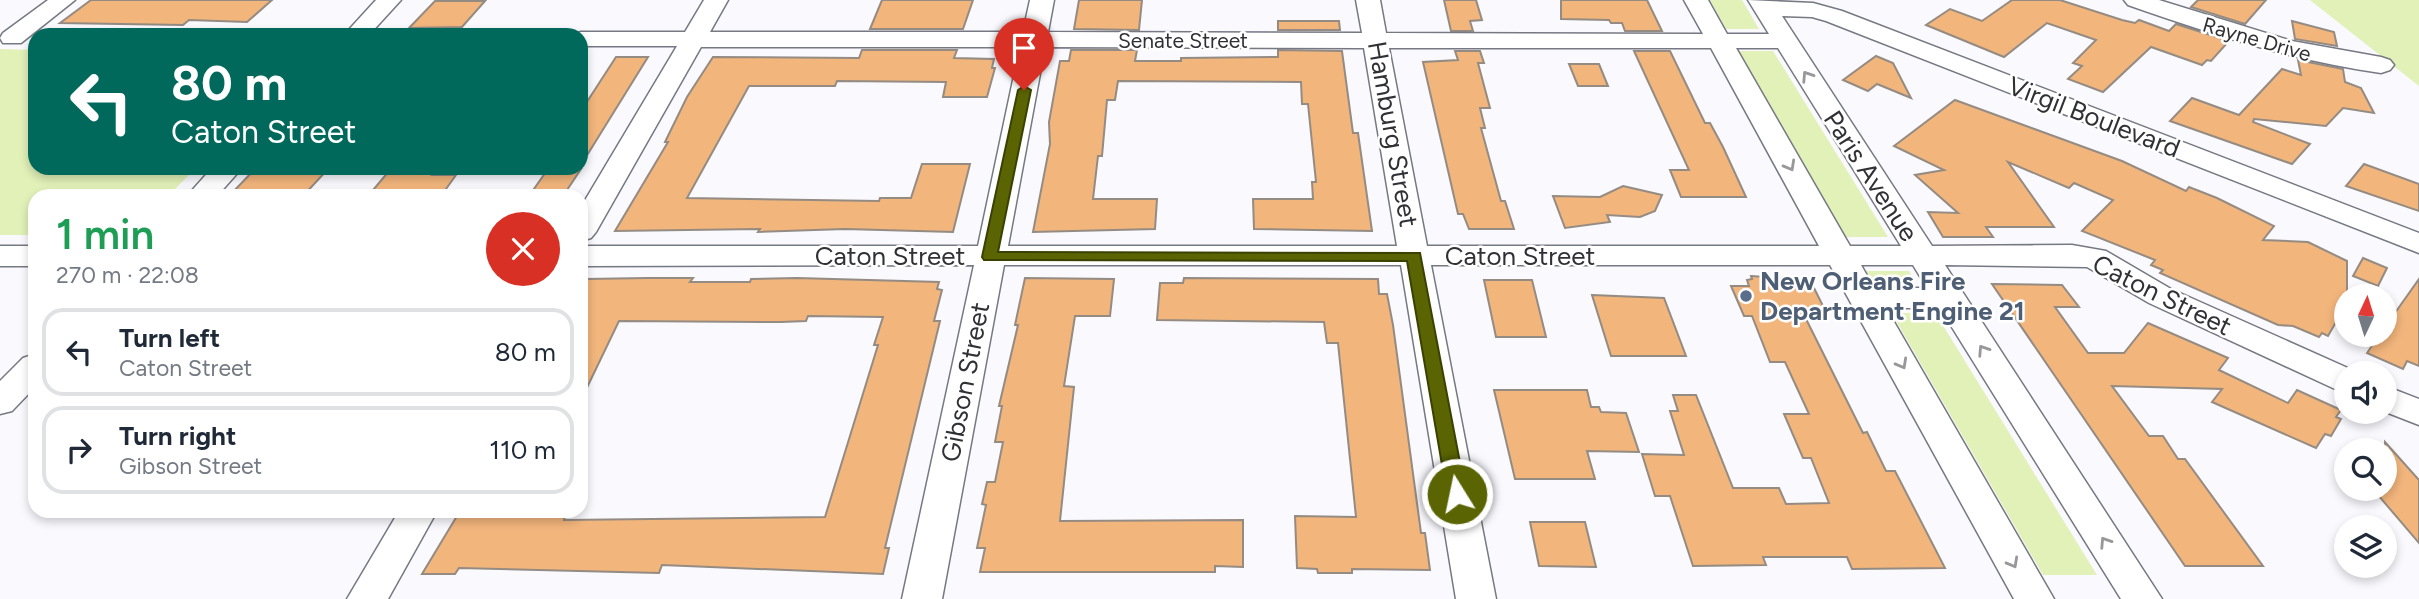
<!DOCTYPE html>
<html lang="en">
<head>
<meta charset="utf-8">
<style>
  body { margin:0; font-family:Figtree,sans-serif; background:#f2f2f3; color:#1f2937; height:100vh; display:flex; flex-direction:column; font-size:26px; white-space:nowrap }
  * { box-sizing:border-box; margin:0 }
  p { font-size:23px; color:#747a83 }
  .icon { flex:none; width:38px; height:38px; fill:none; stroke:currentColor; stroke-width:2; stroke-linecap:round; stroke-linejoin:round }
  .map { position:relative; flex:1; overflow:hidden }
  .side { position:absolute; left:28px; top:189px; width:560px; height:329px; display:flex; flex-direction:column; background:#fff; border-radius:21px; box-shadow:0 4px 10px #0003 }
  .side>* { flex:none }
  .hud { position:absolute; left:28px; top:28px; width:560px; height:147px; border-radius:21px; box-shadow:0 4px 10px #0003; background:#00695c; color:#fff; overflow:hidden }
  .needle { width:46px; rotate:4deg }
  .fabs { position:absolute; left:2334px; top:284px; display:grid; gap:14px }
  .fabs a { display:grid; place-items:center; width:63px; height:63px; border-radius:50%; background:#fff; box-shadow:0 4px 10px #0003; font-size:35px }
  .pin { position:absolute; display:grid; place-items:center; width:60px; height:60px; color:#fff; margin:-72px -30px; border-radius:50% 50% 50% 0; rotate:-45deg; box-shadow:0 0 7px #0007 }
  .pin .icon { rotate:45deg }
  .me { position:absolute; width:77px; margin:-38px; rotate:350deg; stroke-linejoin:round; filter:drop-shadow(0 0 5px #0008) }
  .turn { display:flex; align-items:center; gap:24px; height:147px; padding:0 28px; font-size:32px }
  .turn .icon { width:91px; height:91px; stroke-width:2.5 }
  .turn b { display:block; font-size:49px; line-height:60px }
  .round { display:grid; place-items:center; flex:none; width:74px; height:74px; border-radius:37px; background:#f2f2f3 }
  .overview { display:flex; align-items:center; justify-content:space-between; height:119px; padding:0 28px }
  h1 { font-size:42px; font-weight:600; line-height:52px; color:#1e9e55 }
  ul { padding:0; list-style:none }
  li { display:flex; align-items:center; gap:21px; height:88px; margin:0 14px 10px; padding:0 14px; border:4px solid #e0e1e3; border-radius:21px }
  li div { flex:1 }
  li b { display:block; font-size:26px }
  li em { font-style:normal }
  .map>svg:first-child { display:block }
  .green { fill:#e1f1b8 }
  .building { fill:#f2b57c; stroke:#948b83; stroke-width:2 }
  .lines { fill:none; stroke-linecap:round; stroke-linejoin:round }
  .minor-casing { stroke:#767882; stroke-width:3 }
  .minor { fill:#fff; fill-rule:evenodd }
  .oneway { stroke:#98989a }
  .route { fill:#5a6403; stroke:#3a4102; stroke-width:2 }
  .service-dot { fill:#5c6f8a; stroke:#fff; stroke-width:2.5 }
  .labels { text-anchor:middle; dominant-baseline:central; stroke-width:5; stroke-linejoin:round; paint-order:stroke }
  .far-street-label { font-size:21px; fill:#303135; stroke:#fff }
  .street-label { font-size:26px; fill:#303135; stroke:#fff }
  .service-label { font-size:26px; font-weight:bold; fill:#4e5e75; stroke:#fff; text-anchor:start }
</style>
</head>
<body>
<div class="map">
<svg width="2419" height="599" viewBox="0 0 2419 599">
  <rect width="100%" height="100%" fill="#f9f9fe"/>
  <!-- green -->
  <g class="green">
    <path d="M1710,0h32l17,29h-33z"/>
    <path d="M2310,0h109v86z"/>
    <path d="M0,49l35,1v118h161l-28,28h-133v39h-35z"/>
    <path d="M1739,51h34l115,186h-42z"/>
    <path d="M1866,271h43l4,7 -2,6c-17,0 -35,3 -45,-13z"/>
    <path d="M1898,313h29l12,6 158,256h-54l-148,-256z"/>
  </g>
  <!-- building -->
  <g class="building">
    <path d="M91,0h181l-25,22 -58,-2 -6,5 -123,-2z"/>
    <path d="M882,0h91l-10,29h-93z"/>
    <path d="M1079,0h63l-3,30 -65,-1z"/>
    <path d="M1444,0h32l6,20 -12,1 3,10h-22z"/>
    <path d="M1561,0h86l15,31h-37l-3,-8h-11l-2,-3 -48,-1z"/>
    <path d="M2012,0h48l62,20 13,3 4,-3 30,11 7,-7 53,17 -18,20 -4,-1 -5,5 -51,-18 -48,45 -35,-13 14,-13 -9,-3 23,-23 -49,-17 -43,34 -78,-32 24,-16 32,12z"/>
    <path d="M2198,0h68l-21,24 -54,-17z"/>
    <path d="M435,1h50l-23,26 -53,1z"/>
    <path d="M1278,21h61l1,9h-62z"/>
    <path d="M2292,21l42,11 3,14 -42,-7z"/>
    <path d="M862,50h95l-3,8 40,1 -2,9h3l-8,29h-44l3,-15 -109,-1 -2,5h-86l-62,112 192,3 1,-3h31l11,-34h48l-17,68 -108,-3 -87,3 2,-3 -145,2 53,-89h-3l22,-45 26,-40 146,1z"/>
    <path d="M1071,50h66l-2,11h46v-3l97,-1v-7l64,1 11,82h5l14,98 -118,-2 -1,-30h60l-1,-17h4l-8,-78h-6l-1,-22 -183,-1 -3,19h-8l-5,56h-4l-5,43h64l-2,30 -122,3 17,-88 -1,-22 11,-61h9z"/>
    <path d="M1455,51h25l4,12h-6l12,45h-10l5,20h-4l20,73h4l9,28h-45l-6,-15h-5l-35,-152 35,-2z"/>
    <path d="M1634,51h36l35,72h5l13,24 23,50h-65l-11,-27h19z"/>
    <path d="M1876,56l17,7 18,35 -34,-14 -9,7 -25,-11z"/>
    <path d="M616,57h32l-67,108v-54z"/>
    <path d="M2298,60l45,9 2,13 16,6 13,25 -31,-5 -17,18 -72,-7 -1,3 57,22 -18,20 -122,-43 22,-23 47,17 43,-46 19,6z"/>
    <path d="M1569,64h30l9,22h-30z"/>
    <path d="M1955,100l167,61 64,30 3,-4 28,11 57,28 -11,14 45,2 39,19v42l-19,33 -6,-3 -3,4 -26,-11 -15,-1 -118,-52 3,-3 -12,-5 4,-5 -73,-29 31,-31 -39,-17 -5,5 -61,-26 46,65h-68l7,10h-50l-15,-25 30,1 -43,-38 29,-5 -50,-24z"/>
    <path d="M2364,164l55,20v27l-73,-25z"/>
    <path d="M256,168h73l-26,28h-74z"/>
    <path d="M548,169h33l-18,27h-34z"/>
    <path d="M389,171l45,1 -2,3h24l-15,21h-73z"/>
    <path d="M1623,186l39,9 -7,16 -15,6 -33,-2 3,7 -45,6 -12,-32 47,1z"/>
    <path d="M2363,258l24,10 -9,18 -25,-10z"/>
    <path d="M1751,276l59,4 17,34 -24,-1 60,120 4,-1 19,39h9l50,97 -93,1 -5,-12h-84l3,8 -73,1 -23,-70h-15l-13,-42 42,1 -14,-44h8l-5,-16h23l37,93h46l7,16 43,-1 -18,-45h-8l-19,-44h25l-24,-52h-15l-18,-46h-8l-13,-30h18l-2,-6 5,-1z"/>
    <path d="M648,278h45l-3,4h60l1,-3 46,-1 142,4 -2,7 5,1 -8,31h6l-55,227h4l-6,26 -221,-9 -3,8 -200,-5 -4,6h-33l38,-63h67l-3,5h41l-1,4 261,-3 53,-172h-4l9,-28 -75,-1 -2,5 -25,1 -162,-1 -38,79v-113l4,-8z"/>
    <path d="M1025,278l89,1 -4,37h-35l-11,70 10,1 -14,134 183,-1v47l-28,-1v6h-235l5,-24h-8l9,-43 -4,-1 5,-22h8l8,-40h-8l7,-36h-3l19,-81h-3z"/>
    <path d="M1184,278l194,1 1,15h8l6,31 28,208h4l5,37 -78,-1v4h-34l-1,-4 -20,-1 -2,-52 61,1 -18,-174h-11l-3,-21 -167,-2 3,-37h23z"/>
    <path d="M2419,279v87l-12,-5 -4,8 -36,-16 13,-19h5v-7z"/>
    <path d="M1484,280h48l14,57h-50z"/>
    <path d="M1992,284l70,1 17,22h-24l33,46h36l24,-30 80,35 -9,12 69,33 9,-13 44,20 -5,7 5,2 -10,17 -6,-2 -9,14 -104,-46 10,-13 -110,-3 37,50h14l15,23h7l78,107h-78z"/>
    <path d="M1592,295l72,3 22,58h-75z"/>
    <path d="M1494,390h93l4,17h8l2,5 25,1 13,39 -52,-1 8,28h-80z"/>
    <path d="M2385,442l34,38v63l-47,-55h13z"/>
    <path d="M1530,522h55l11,45 -57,-1z"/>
  </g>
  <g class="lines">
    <!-- minor casing -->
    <g class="minor-casing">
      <g id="minor">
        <path d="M48,0h27l-54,43h-18l-3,-5 3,-5z"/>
        <path d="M376,0h25l-32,35h-25z"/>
        <path d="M704,0h24l-18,32h313l7,-32h24l-6,32 314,1 -6,-33h24l6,33 317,1 -19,-34h24l19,34h42l-21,-34 65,3 29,8 577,222v20l-593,-232 -14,-4 -30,-1 150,230 140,-1 34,6 65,38 188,84h-12v20l-12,-4 -186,-86 -62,-36 -142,-2 217,334h-41l-181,-291h-54l168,291h-40l-184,-334h-399l65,334h-40l-55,-334h-397l-62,334h-40l72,-334 -393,1v-20h397l42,-199h-319l-105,185 -5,6 -10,3v-34l96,-161h-96v-11h-9l9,-3h104zM1045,47l319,1 33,198h-389zM1389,48h322l108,198h-392zM1736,48h42l123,198h-51zM1861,265h52l14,23h-53z"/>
        <path d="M2124,0h35l133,41 89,16 9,3 4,5 -4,5 -9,3c-88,-12 -170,-39 -253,-68z"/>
        <path d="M212,168h30l-25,28h-30z"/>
        <rect x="0" y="246" width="35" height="20"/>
        <path d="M35,354v33l-23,24 -12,3v-33l23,-23z"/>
        <path d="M2385,386l34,13v26l-36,-14z"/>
        <path d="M399,511h38l-49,88h-41z"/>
      </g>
    </g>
    <!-- minor -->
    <use href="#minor" class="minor"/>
  </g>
  <!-- one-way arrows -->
  <defs><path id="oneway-chevron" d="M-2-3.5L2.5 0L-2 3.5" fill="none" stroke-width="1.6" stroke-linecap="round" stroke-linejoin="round" transform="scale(1.75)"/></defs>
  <g class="oneway">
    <use href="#oneway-chevron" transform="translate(1807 76) rotate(-123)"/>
    <use href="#oneway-chevron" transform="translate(1790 166) rotate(61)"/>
    <use href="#oneway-chevron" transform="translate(1983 350) rotate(-123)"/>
    <use href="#oneway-chevron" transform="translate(1902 364) rotate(61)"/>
    <use href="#oneway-chevron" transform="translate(2105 542) rotate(-123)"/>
    <use href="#oneway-chevron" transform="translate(2013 563) rotate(61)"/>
  </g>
  <!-- route -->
  <path class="route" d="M1024,86l7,4 -33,162 422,1 46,241 -3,5h-13l-3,-5 -40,-233 -423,-1 -2,-3 36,-167z"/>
  <!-- markers -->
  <circle class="service-dot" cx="1746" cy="296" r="7"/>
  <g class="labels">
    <!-- far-street labels -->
    <g class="far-street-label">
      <text transform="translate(2257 39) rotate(16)">Rayne Drive</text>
      <text x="1183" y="40">Senate Street</text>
    </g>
    <!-- street labels -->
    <g class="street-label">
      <text transform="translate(2094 117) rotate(21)">Virgil Boulevard</text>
      <text transform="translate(1393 134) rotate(80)">Hamburg Street</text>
      <text transform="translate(1871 176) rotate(57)">Paris Avenue</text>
      <text x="890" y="256">Caton Street</text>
      <text x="1520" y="256">Caton Street</text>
      <text transform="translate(2162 295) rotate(26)">Caton Street</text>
      <text transform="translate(965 382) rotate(-79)">Gibson Street</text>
    </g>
    <!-- service labels -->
    <g class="service-label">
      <text x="1760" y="281">New Orleans Fire<tspan x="1760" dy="30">Department Engine 21</tspan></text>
    </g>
  </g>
</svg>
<div class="fabs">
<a><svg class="needle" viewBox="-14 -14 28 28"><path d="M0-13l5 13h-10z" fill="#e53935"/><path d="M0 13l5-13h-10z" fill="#747a83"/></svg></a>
<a><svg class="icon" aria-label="sound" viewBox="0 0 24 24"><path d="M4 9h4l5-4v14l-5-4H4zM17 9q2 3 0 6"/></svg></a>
<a><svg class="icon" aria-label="search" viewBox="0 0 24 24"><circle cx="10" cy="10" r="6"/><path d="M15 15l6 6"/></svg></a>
<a><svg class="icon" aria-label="layers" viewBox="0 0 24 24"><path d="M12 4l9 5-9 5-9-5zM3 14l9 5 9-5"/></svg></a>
</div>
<div class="pin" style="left:1024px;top:90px;background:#d93025"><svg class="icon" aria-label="arrive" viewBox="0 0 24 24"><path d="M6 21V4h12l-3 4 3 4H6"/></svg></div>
<svg class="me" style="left:1457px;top:494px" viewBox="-20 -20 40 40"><circle r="17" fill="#5a6403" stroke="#fff" stroke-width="3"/><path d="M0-11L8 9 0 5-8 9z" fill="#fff"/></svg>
<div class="hud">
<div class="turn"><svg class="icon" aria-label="left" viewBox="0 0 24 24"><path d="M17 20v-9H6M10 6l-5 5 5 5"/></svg><div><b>80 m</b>Caton Street</div></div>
</div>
<section class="side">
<div class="overview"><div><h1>1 min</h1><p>270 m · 22:08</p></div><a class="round" style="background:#d93025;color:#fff"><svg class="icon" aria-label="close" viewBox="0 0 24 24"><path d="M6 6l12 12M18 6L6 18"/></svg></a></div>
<ul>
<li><svg class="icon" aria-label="left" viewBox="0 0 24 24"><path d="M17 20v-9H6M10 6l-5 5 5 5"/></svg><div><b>Turn left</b><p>Caton Street</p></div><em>80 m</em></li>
<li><svg class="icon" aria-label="right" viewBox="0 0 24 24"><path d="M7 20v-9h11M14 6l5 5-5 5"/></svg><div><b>Turn right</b><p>Gibson Street</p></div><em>110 m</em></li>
</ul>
</section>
</div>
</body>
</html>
